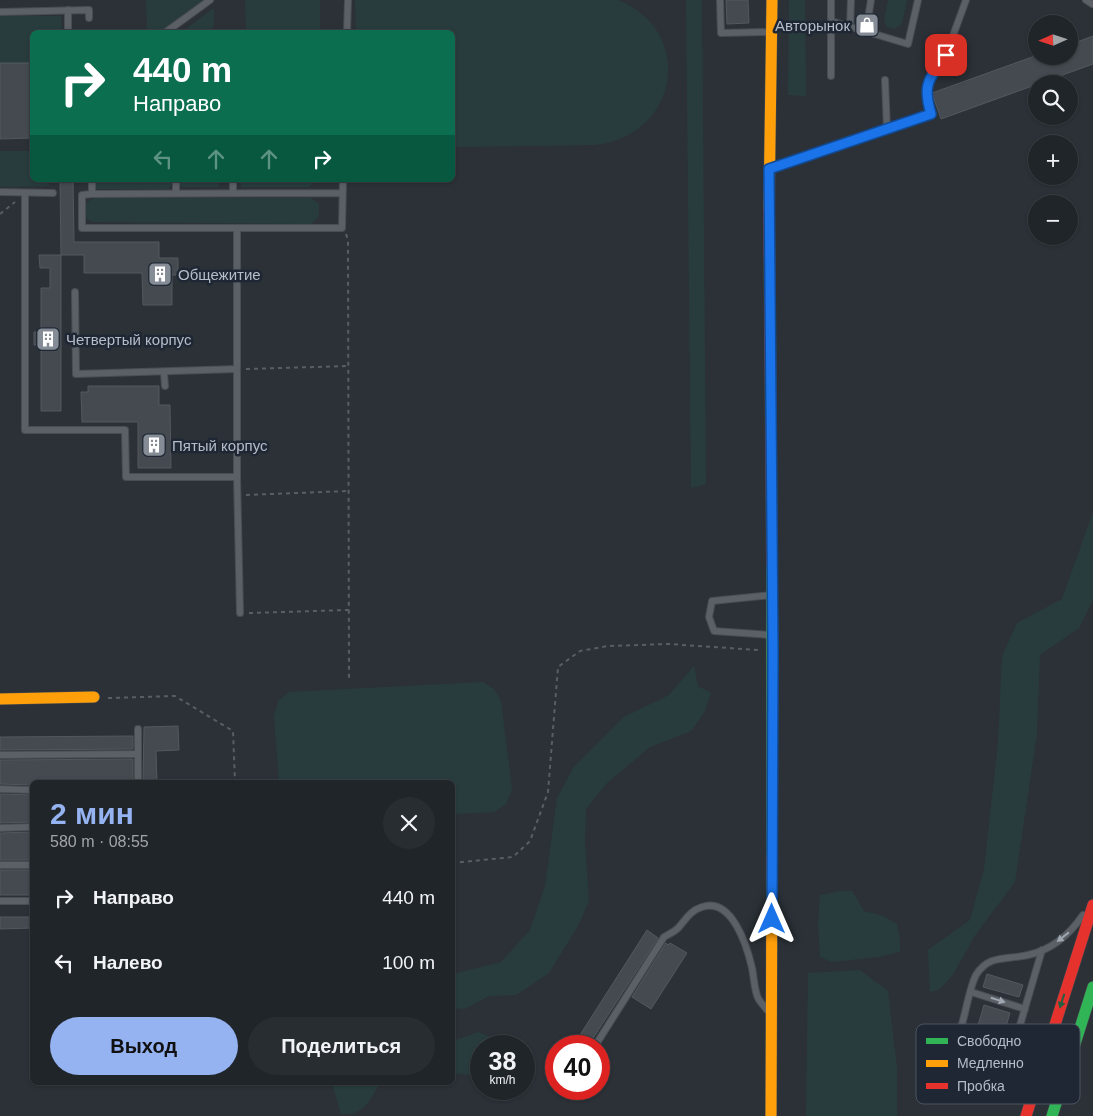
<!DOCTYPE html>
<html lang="ru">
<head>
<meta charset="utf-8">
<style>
  body { margin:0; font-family:Arial,sans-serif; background:#282d31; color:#f1f3f6; height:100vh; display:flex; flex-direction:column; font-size:19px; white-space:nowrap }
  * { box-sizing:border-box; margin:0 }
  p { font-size:16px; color:#a2a5a8 }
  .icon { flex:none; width:28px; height:28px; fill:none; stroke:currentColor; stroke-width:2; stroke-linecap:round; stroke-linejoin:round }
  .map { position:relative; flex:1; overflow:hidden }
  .sheet { position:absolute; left:30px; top:780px; width:425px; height:305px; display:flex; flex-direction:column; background:#202529; border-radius:8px; box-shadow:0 1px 4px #0004,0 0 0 1px #3d4246 }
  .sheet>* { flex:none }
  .banner { position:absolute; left:30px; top:30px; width:425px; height:152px; border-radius:8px; box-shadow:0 1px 4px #0004,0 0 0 1px #3d4246; background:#0b6e4f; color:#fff; overflow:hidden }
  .needle { width:32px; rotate:267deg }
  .tools { position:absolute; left:1028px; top:15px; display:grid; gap:10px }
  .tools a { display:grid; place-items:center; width:50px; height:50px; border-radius:50%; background:#202529; box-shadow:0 1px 4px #0004,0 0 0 1px #3d4246; font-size:25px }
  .speed { position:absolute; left:470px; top:1035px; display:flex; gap:10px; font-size:25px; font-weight:700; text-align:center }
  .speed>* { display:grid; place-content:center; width:65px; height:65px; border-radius:50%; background:#202529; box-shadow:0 1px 4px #0004,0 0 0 1px #3d4246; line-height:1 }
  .speed small { font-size:12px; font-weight:400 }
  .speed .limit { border:8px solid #d22; background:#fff; color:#111 }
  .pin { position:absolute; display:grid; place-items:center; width:42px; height:42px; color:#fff; margin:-21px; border-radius:10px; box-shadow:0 2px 8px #0006 }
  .me { position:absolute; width:55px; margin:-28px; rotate:0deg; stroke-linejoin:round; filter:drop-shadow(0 0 4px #0008) }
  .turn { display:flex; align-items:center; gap:18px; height:105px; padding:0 20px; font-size:22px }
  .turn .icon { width:65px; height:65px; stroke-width:2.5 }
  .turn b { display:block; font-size:35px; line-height:42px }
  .lanes { display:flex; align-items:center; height:48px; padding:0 20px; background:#0003; justify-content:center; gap:25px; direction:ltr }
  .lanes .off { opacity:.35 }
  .round { display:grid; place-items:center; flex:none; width:52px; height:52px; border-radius:26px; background:#282d31 }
  .head { display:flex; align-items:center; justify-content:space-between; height:85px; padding:0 20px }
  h1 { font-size:30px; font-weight:700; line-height:38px; color:#95b2f1 }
  .action { display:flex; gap:10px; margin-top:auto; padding:10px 20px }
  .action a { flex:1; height:58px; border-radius:30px; background:#95b2f1; color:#111; font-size:20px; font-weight:700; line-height:58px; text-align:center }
  .action a+a { background:#282d31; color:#f1f3f6 }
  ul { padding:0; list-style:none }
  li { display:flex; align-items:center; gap:15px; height:65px; padding:0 20px }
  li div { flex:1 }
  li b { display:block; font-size:19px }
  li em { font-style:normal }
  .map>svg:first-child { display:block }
  .green { fill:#283c3e }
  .building { fill:#454a50; stroke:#53585f }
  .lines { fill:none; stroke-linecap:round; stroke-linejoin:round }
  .lane-casing { stroke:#494d52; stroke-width:8 }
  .fast-casing { stroke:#494d52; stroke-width:12 }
  .slow-casing { stroke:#494d52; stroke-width:12 }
  .jam-casing { stroke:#494d52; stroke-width:12 }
  .path { stroke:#595e63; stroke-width:2; stroke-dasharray:4 4; stroke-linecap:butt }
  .lane { stroke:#5b5f66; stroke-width:6 }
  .fast { stroke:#30b455; stroke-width:11 }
  .slow { stroke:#ff9f0a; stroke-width:11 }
  .jam { stroke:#e5322d; stroke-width:11 }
  .oneway { fill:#9ea6b0 }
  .oneway2 { fill:#255f41 }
  .route-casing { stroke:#114b97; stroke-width:12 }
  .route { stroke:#1a73e8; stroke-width:9 }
  .labels { text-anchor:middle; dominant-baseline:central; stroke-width:5; stroke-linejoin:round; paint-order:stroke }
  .poi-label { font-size:15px; fill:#b5bdc9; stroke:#1e2733; text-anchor:start }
  .key { fill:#1e2733; stroke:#4b5460; stroke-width:1 }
  .key-label { font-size:14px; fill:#b5bdc9 }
</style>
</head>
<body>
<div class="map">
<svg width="1093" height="1116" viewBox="0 0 1093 1116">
  <rect width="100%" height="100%" fill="#2b3137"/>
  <!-- green -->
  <g class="green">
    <path d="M146,0h60l-42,32h-17z"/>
    <path d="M245,0h75v32h-72l-2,-3z"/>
    <path d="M355,0h263c78,31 61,136 -23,145l-142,2 -1,-115h-96z"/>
    <path d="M686,0h16l4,484 -15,4z"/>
    <path d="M789,0h16l1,96 -18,-1z"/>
    <path d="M888,0h19l-5,24 -8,5 -7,-2 -3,-7z"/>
    <path d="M214,8c0,8 2,18 -4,24h-28z"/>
    <path d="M0,16h61l1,16h-30v31h-32z"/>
    <path d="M0,151h32v29h17v6l-49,1z"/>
    <path d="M95,180h77v4l-4,5h-72z"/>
    <path d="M180,180h38l1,7h-39z"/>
    <path d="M241,180h76l-8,7h-68z"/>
    <path d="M94,198h217l8,6v12l-8,8 -218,-2 -7,-4v-15z"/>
    <path d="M1093,512v88l-14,28 -39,27 -3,78 -22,149 -39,52 -24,42 -13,14 -9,2 -2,-42 42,-30 14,-51 14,-126 4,-87 15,-33 45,-24z"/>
    <path d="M694,666l4,20 13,7 -7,20 -13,18 -41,16 -43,36 -21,26 -1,34 4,58 -11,25 -29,47 -33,22 -27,1 -24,13 -12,-1v-34l48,-12 29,-32 15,-44 12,-88 17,-31 50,-50 45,-22z"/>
    <path d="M483,682l11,7 7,12 11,89 -6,14 -12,8 -41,2 -1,-32h-173l-5,-65 4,-16 11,-9z"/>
    <path d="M842,891h10l12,20 19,5 14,8 3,16v12l-22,5 -46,5 -12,-5 -2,-33 2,-29z"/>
    <path d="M860,970l28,21 9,76v49h-91l2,-143z"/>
    <path d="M478,1032l17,7 1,7h-15v30l-28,-3v-32z"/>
    <path d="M332,1083v-1l48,1c-10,17 -16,33 -39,31z"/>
  </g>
  <!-- building -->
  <g class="building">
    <path d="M726,0h22l1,23 -22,1z"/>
    <path d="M1093,36v28l-152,55 -9,-26 103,-37h34v-11z"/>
    <path d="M0,63h32v75l-32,1z"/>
    <path d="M60,180h13l1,62h85v16h19v17h-6v30h-29l-1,-32h-58v-18h-23z"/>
    <path d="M39,255h22v156h-20v-66h-7v-13h7v-44h9v-20h-10z"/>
    <path d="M88,386h71v19h11l1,63h-33v-46h-56l-1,-30h7z"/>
    <path d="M178,726l1,24 -23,1 1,31h-14l1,-55z"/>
    <path d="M133,736v13l-133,1v-13z"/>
    <path d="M133,759v23h-101v3l-32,-1v-24z"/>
    <path d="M0,794l32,1v27l-32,1z"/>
    <path d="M32,832v28h-32v-27z"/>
    <rect x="0" y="870" width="32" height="25"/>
    <path d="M0,917h32v11l-32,1z"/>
    <path d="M647,930l11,8 -70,108h-15z"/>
    <path d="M666,943l2,2 2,-2 17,10 -36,56 -19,-12z"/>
    <path d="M987,974l36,11 -4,12 -36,-10z"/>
    <path d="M984,1005l26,8 -8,27 -26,-8z"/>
  </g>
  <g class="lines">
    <!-- lane casing -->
    <g class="lane-casing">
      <g id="lane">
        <path d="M720,0l1,33 48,-1"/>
        <path d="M831,0v21l77,23 10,-44"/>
        <path d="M1086,0l6,4"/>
        <path d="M68,10v22"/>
        <path d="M0,12l89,-2v8"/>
        <path d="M831,21v55"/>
        <path d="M850,27l1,-27"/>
        <path d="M866,31l5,-31"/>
        <path d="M166,32l44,-32"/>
        <path d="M347,32l1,-32"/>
        <path d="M885,80l2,49"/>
        <path d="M770,169l161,-55 -5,-17 2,-17 18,-25 20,-55"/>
        <path d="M92,180v14"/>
        <path d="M233,180v13"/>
        <path d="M0,192l53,1"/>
        <path d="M25,193v237h100l1,47h111"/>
        <path d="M176,193v-13"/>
        <path d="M342,193l-250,1 -10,1v33h260l1,-48"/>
        <path d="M237,229v248l3,136"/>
        <path d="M75,292l1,82 161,-5"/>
        <path d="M164,373l1,13"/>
        <path d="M770,635l-56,-4 -5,-14 3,-16 60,-6"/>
        <path d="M138,729v53"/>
        <path d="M0,755l138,-1"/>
        <path d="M0,789l32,1"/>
        <path d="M0,828l32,-1"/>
        <path d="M0,865h32"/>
        <path d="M0,901h32"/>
        <path d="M971,992l54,17"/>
        <path d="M595,1046l69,-109c5,-3 12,-6 15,-10 7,-8 12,-17 23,-20 30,-10 45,39 50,61 2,9 2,21 6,30 2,4 6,8 9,12"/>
        <path d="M1011,1056l31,-106"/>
        <path d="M1026,1097l-4,-26 -5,-9 -6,-6 -38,-15 -11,-17c4,-13 8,-38 14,-49 13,-21 31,-15 52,-20 23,-5 42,-21 55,-40"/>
      </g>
    </g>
    <!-- fast casing -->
    <g class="fast-casing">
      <g id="fast">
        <path d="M772,856v-291"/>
        <path d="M1052,1116l41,-129"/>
      </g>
    </g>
    <!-- slow casing -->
    <g class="slow-casing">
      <g id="slow">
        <path d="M769,209l3,-209"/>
        <path d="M0,699l94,-2"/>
        <path d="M771,1116l1,-260"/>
      </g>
    </g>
    <!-- jam casing -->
    <g class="jam-casing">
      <g id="jam">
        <path d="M769,209l3,356"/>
        <path d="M1026,1116l67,-211"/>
      </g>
    </g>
    <!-- path -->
    <g class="path">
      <path d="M0,214l15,-12"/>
      <path d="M346,234l2,6 1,441"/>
      <path d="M246,369l103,-3"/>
      <path d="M246,495l102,-4"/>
      <path d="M249,613l100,-3"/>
      <path d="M108,698l67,-2 58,35 2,51"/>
      <path d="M452,863l61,-6 17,-16 18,-49 10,-125 22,-16 28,-5 61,-2 89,6"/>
    </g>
    <!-- lane -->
    <use href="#lane" class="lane"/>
    <!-- fast -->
    <use href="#fast" class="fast"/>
    <!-- slow -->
    <use href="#slow" class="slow"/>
    <!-- jam -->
    <use href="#jam" class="jam"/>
  </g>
  <!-- one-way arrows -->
  <defs><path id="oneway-solid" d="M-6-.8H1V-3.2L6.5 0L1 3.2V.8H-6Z" transform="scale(1.25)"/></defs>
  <g class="oneway">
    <use href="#oneway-solid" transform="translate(1063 937) rotate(142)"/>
    <use href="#oneway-solid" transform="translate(998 1000) rotate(17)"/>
  </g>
  <use class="oneway2" href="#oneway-solid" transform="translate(1062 1001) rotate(108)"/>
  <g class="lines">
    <!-- route casing -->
    <g class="route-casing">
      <path id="route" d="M772,919l1,-268 -4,-482 162,-55c-9,-30 -2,-35 15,-59"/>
    </g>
    <!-- route -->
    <use href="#route" class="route"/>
  </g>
  <!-- icons -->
  <defs>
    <g id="shop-square" transform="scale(1.25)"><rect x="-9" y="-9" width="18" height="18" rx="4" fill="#858c96" stroke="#1e2733"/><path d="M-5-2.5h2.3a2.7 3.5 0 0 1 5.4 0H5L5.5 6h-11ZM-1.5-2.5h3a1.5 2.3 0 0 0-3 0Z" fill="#fff"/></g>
    <g id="building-square" transform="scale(1.25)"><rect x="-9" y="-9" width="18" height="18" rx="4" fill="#858c96" stroke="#1e2733"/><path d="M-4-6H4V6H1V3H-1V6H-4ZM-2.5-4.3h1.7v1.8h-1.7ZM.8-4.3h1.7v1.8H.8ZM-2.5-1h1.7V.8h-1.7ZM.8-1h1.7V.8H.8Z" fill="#fff"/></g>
  </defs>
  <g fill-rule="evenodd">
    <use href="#shop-square" x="867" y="25"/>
    <use href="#building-square" x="160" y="274"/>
    <use href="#building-square" x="48" y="339"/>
    <use href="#building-square" x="154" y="445"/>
  </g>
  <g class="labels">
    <!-- poi labels -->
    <g class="poi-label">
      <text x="850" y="25" text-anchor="end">Авторынок</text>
      <text x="178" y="274">Общежитие</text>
      <text x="66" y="339">Четвертый корпус</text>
      <text x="172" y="445">Пятый корпус</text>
    </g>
  </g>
  <!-- legend -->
  <rect x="916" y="1024" width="164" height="80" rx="8" class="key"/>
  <rect x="926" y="1038" width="22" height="6" fill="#30b455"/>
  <rect x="926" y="1060" width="22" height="7" fill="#ff9f0a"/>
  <rect x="926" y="1083" width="22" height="6" fill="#e5322d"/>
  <g class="key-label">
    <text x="957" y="1046">Свободно</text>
    <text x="957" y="1068">Медленно</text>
    <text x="957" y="1091">Пробка</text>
  </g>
</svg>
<div class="tools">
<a><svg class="needle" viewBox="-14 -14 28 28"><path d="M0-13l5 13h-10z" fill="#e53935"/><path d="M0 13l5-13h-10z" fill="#a2a5a8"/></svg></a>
<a><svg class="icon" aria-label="search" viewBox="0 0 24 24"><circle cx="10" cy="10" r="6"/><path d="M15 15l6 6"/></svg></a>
<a>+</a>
<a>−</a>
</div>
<div class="speed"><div>38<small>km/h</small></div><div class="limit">40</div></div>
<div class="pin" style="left:946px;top:55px;background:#d93025"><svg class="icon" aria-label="arrive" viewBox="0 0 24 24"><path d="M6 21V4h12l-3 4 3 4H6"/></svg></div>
<svg class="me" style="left:772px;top:919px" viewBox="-20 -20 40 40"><path d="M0-17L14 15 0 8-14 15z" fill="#1a73e8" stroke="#fff" stroke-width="4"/></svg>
<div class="banner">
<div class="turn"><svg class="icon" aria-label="right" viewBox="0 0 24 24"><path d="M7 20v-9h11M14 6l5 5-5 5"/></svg><div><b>440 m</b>Направо</div></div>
<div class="lanes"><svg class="icon off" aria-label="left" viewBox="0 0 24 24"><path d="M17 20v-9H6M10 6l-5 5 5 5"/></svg><svg class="icon off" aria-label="ahead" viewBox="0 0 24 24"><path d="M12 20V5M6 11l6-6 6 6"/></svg><svg class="icon off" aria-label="ahead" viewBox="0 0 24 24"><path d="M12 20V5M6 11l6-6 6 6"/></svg><svg class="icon" aria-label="right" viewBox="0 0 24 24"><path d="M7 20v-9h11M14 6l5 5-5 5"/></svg></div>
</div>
<section class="sheet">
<div class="head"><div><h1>2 мин</h1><p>580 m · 08:55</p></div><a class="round"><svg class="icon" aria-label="close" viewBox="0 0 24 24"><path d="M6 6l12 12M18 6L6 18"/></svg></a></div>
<ul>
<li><svg class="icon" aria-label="right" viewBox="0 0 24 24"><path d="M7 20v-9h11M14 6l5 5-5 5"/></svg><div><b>Направо</b></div><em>440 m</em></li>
<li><svg class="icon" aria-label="left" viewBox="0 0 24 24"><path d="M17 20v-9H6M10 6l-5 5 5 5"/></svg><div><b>Налево</b></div><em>100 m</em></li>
</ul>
<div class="action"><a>Выход</a><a>Поделиться</a></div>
</section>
</div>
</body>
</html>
